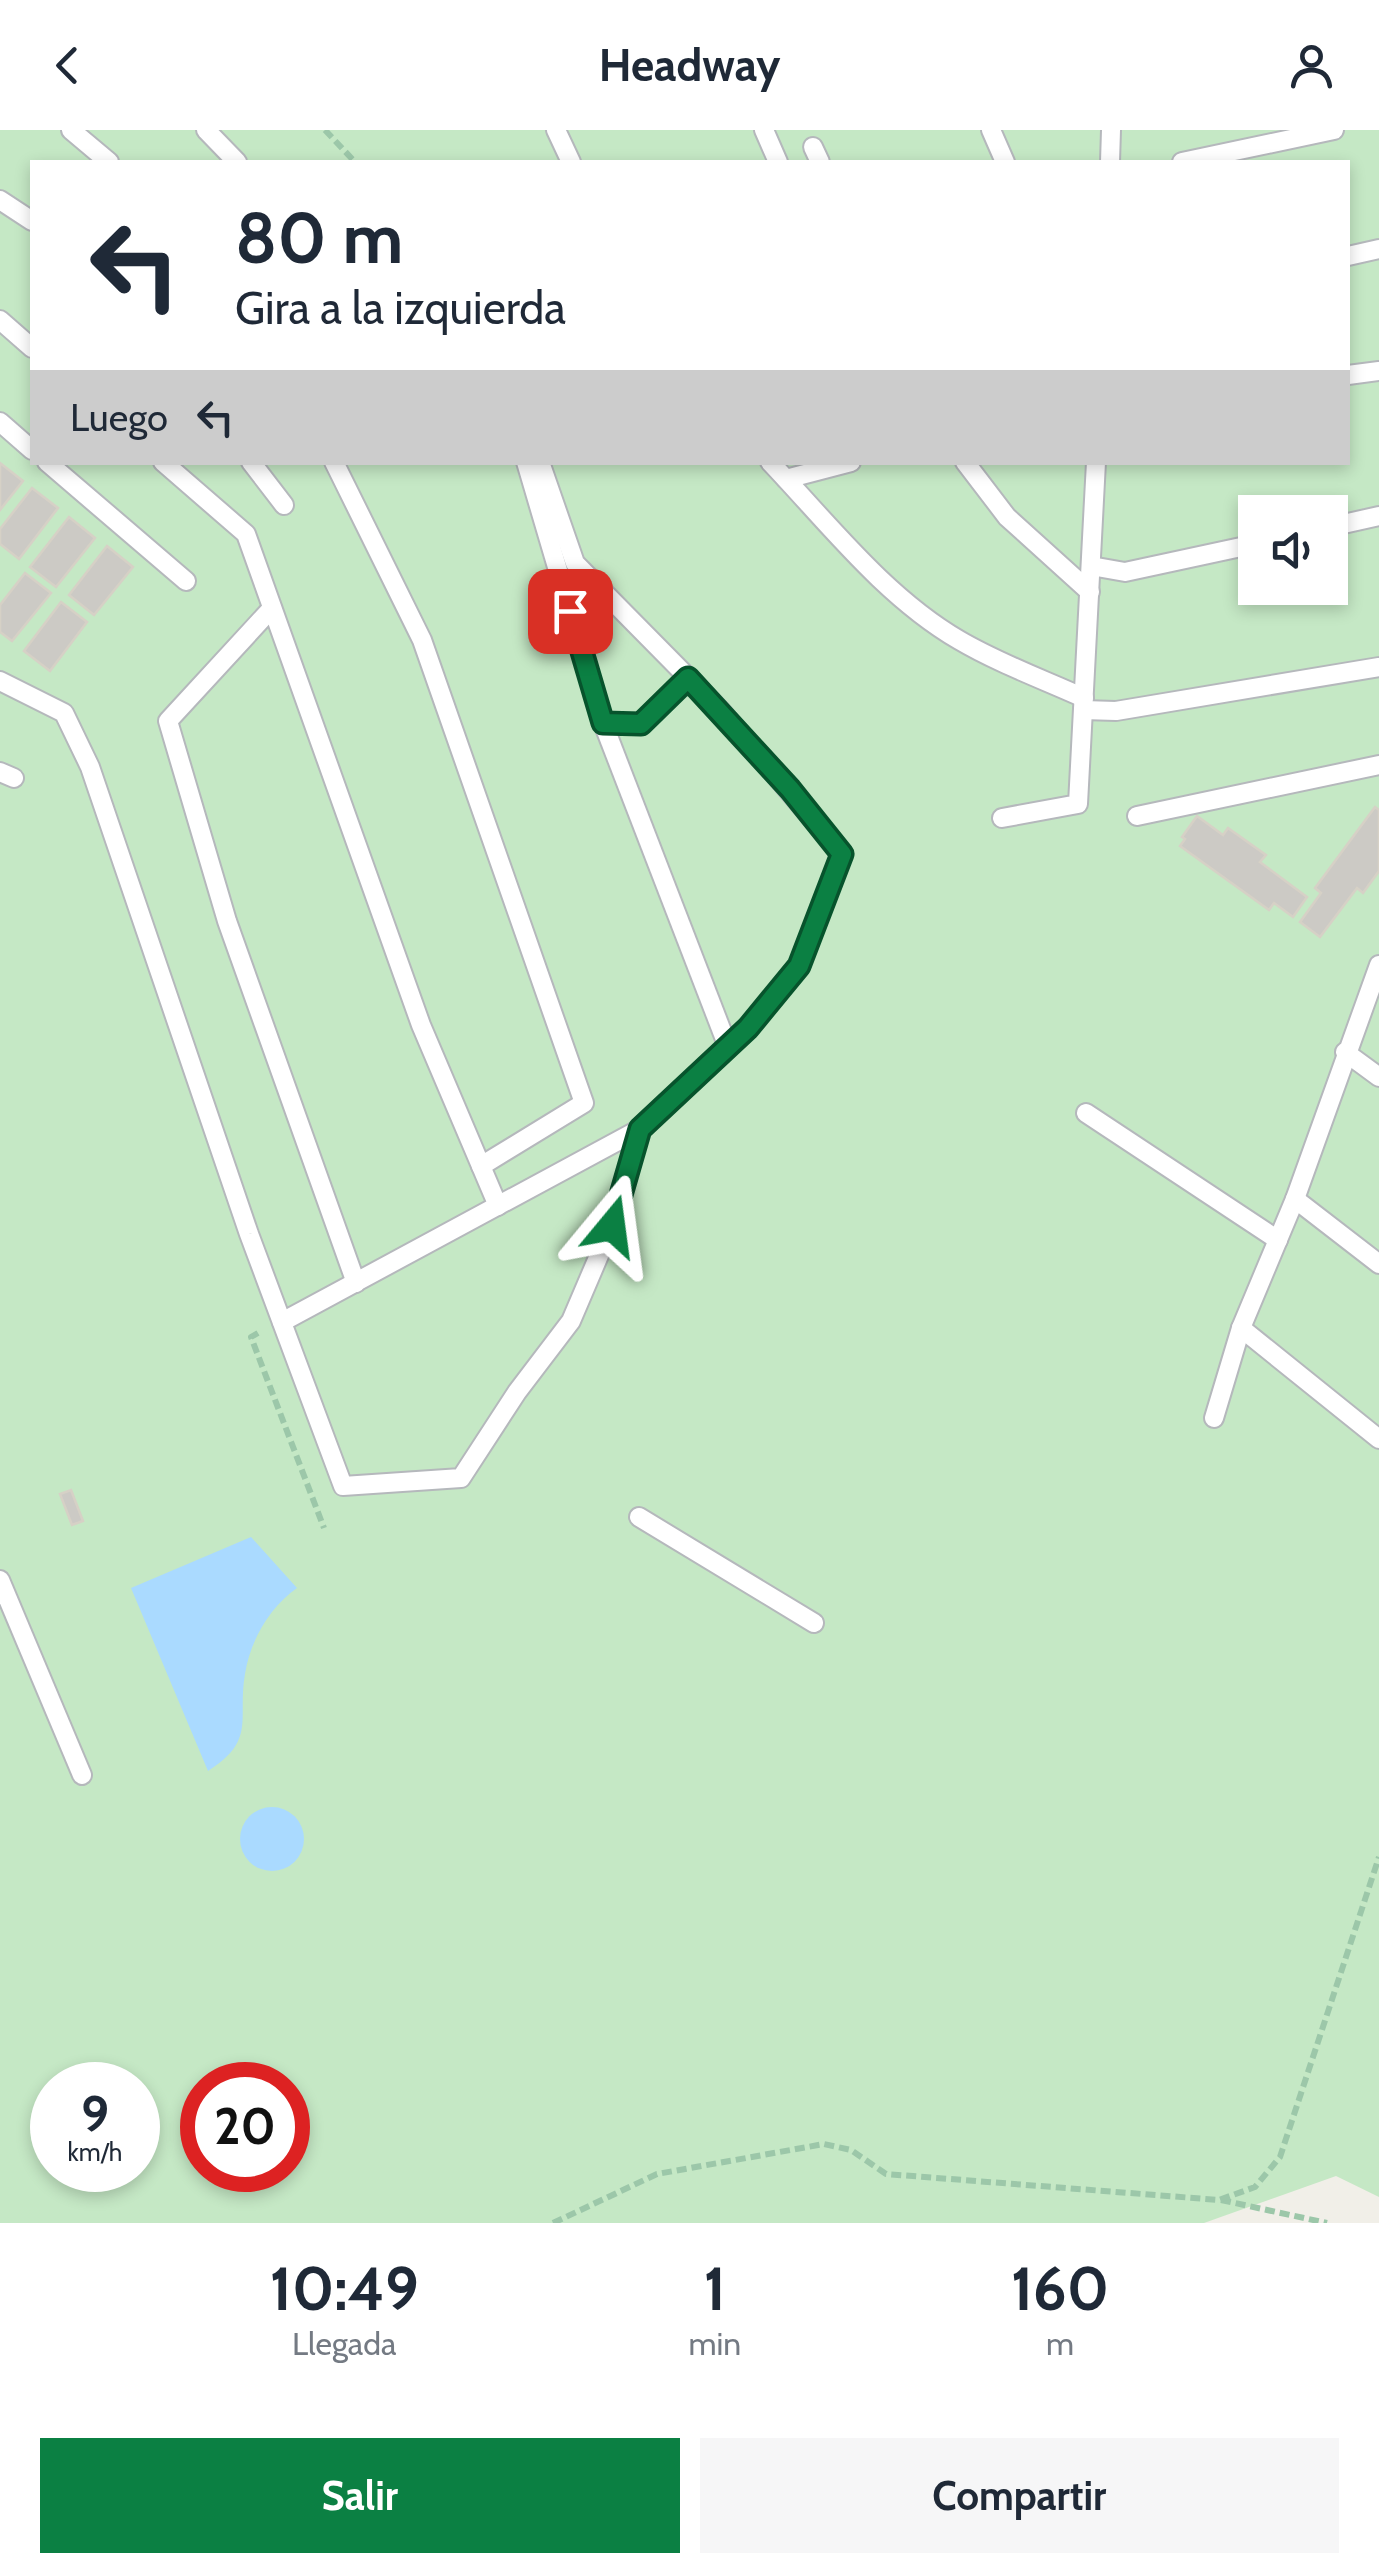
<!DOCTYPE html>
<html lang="es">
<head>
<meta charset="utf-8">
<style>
  body { margin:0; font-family:Cabin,sans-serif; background:#f6f6f7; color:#1f2937; height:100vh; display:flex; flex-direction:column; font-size:38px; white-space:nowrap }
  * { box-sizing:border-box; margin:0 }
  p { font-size:32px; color:#747a83 }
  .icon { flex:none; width:55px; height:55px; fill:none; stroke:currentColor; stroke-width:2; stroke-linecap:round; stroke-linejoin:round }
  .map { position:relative; height:2093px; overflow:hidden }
  .panel { display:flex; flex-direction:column; background:#fff; flex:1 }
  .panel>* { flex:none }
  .guide { position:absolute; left:30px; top:30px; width:1320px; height:305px; border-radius:0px; box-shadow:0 5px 15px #0003; background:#fff; color:#1f2937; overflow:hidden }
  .tools { position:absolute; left:1238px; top:365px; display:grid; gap:20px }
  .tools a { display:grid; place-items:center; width:110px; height:110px; border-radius:0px; background:#fff; box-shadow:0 5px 15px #0003; font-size:50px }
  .speed { position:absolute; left:30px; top:1932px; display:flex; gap:20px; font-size:50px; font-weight:700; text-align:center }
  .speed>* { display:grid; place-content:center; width:130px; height:130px; border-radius:50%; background:#fff; box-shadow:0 5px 15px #0003; line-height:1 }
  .speed small { font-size:25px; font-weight:400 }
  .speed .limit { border:15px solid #d22; background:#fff; color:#111 }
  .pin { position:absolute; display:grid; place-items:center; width:85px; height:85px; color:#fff; margin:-42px; border-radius:20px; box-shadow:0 5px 15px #0006 }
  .me { position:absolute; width:110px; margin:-55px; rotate:16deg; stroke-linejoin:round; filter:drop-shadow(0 0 8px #0008) }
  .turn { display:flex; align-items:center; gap:35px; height:210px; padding:0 40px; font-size:45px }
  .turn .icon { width:130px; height:130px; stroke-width:2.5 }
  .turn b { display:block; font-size:70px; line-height:85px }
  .then { display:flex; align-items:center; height:95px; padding:0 40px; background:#0003; gap:20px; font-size:38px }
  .eta { display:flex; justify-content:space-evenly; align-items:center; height:170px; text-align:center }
  .eta b { font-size:60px; font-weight:800; line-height:70px }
  .cta { display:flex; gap:20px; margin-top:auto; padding:20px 40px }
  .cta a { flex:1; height:115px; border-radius:0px; background:#0b8043; color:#fff; font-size:40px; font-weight:800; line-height:115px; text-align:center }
  .cta a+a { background:#f6f6f7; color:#1f2937 }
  header { display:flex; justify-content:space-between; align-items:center; height:130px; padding:0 40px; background:#fff; font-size:45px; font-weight:800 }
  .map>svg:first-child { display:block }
  .green { fill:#c5e8c5; fill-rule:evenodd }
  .water { fill:#aadaff }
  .building { fill:#cccac5; stroke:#d6d1c6; stroke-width:2.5 }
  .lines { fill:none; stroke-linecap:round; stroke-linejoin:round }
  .lane-casing { stroke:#b5b8bc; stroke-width:22 }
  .path { stroke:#9cc7a9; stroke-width:6; stroke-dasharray:10 5; stroke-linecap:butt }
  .lane { stroke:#fff; stroke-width:18 }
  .route-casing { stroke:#07532c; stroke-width:25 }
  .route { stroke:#0b8043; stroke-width:18 }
</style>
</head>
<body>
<header><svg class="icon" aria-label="back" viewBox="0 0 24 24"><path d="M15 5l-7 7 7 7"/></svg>Headway<svg class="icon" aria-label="person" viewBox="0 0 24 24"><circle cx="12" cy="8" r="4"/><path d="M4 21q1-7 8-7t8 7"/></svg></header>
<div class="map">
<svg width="1379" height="2093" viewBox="0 0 1379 2093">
  <rect width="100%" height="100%" fill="#f1efe8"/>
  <!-- green -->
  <path class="green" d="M0,0h1379v2067l-43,-21 -132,47h-1204zM32,32h1316v300h-1316zM1255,382h75v76h-75zM52,1955h86v85h-86zM202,1955h86v85h-86z"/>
  <!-- water -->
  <g class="water">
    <path d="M251,1407l46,51c-28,20 -47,53 -52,86 -8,45 12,66 -37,97l-77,-183z"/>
    <circle cx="272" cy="1709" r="32"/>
  </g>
  <!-- building -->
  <g class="building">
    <path d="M0,333l23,18 -23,29z"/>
    <path d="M32,358l26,20 -39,51 -19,-15v-15z"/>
    <path d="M69,387l26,21 -39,49 -26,-20z"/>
    <path d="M107,416l26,21 -39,48 -25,-20z"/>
    <path d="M25,443l26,20 -39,48 -12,-9v-27z"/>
    <path d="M61,472l26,20 -37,49 -26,-20z"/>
    <path d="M1375,677l4,3v61l-16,22 -6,-5 -37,49 -20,-15 21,-29 -6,-5z"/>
    <path d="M1197,686l26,19 5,-7 38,27 -6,7 47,35 -14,20 -19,-14 -5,7 -89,-64 5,-7 -3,-2z"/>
    <path d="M71,1360l12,31 -11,4 -12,-31z"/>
  </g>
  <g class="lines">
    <!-- lane casing -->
    <g class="lane-casing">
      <g id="lane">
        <path d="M71,0l38,32"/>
        <path d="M206,0l31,32"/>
        <path d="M556,0l15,32"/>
        <path d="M764,0l14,32"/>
        <path d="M991,0l14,32"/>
        <path d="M813,17l7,15"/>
        <path d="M1110,32l1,-32"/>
        <path d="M1182,32l152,-32"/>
        <path d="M0,70l32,21"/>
        <path d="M1348,126l31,-7"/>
        <path d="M0,190l32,28"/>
        <path d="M1348,245l31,-4"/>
        <path d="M0,292l32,28"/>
        <path d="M47,332l139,119"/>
        <path d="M163,332l83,72 175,491 77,181"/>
        <path d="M251,332l33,43"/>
        <path d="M334,332l88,178 162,463 -103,63"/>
        <path d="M526,332l77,261 38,1 47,-46"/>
        <path d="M770,332c58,61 115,135 189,178 39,23 83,39 125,58"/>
        <path d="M965,332l42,55 83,75"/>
        <path d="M786,349l65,-17"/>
        <path d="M1330,397l49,-11"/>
        <path d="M1091,436l34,6 130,-28"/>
        <path d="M272,478l-104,113 59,200 129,362"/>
        <path d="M0,551l64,32 26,54 159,467 94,252 118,-8 56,-86 54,-71 41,-96 28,-96 108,-101 51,-62 43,-112 -121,-143 -146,-148 -35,-101"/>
        <path d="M1083,580l33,1 263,-44"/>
        <path d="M603,593l125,324"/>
        <path d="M0,642l14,6"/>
        <path d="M1137,686l242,-51"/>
        <path d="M1002,688l76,-14 18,-342"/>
        <path d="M1345,922l34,25"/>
        <path d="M1086,983l192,127"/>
        <path d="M1295,1069l84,65"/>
        <path d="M282,1192l358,-193"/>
        <path d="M1241,1198l138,111"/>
        <path d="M1214,1288l27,-90 54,-129 84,-234"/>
        <path d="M639,1387l175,106"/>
        <path d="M0,1450l82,195"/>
      </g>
    </g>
    <!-- path -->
    <g class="path">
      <path d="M325,0l30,32"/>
      <path d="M258,1203l-7,4 73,191"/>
      <path d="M1221,2070l106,23"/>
      <path d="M553,2093l104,-49 167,-30 27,6 35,24 333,26 36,-13 25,-30 99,-300"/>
    </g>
    <!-- lane -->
    <use href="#lane" class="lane"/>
  </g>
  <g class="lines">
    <!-- route casing -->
    <g class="route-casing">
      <path id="route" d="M570,481l33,112 38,1 47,-46 102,111 52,65 -43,112 -51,62 -108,101 -28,97"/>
    </g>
    <!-- route -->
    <use href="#route" class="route"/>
  </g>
</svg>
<div class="tools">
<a><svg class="icon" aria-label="sound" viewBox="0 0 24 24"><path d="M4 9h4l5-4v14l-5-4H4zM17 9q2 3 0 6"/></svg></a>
</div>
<div class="speed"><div>9<small>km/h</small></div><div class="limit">20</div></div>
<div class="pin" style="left:570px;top:481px;background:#d93025"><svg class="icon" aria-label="arrive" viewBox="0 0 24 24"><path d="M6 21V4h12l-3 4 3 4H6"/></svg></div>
<svg class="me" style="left:612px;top:1096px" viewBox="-20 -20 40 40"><path d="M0-17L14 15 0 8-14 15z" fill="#0b8043" stroke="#fff" stroke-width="4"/></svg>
<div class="guide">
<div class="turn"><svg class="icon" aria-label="left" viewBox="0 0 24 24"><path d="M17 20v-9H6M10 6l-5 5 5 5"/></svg><div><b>80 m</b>Gira a la izquierda</div></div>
<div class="then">Luego<svg class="icon" aria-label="left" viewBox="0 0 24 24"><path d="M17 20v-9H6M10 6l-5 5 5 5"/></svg></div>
</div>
</div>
<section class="panel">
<div class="eta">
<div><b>10:49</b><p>Llegada</p></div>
<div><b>1</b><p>min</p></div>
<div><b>160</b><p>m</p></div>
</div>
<div class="cta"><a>Salir</a><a>Compartir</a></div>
</section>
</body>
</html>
